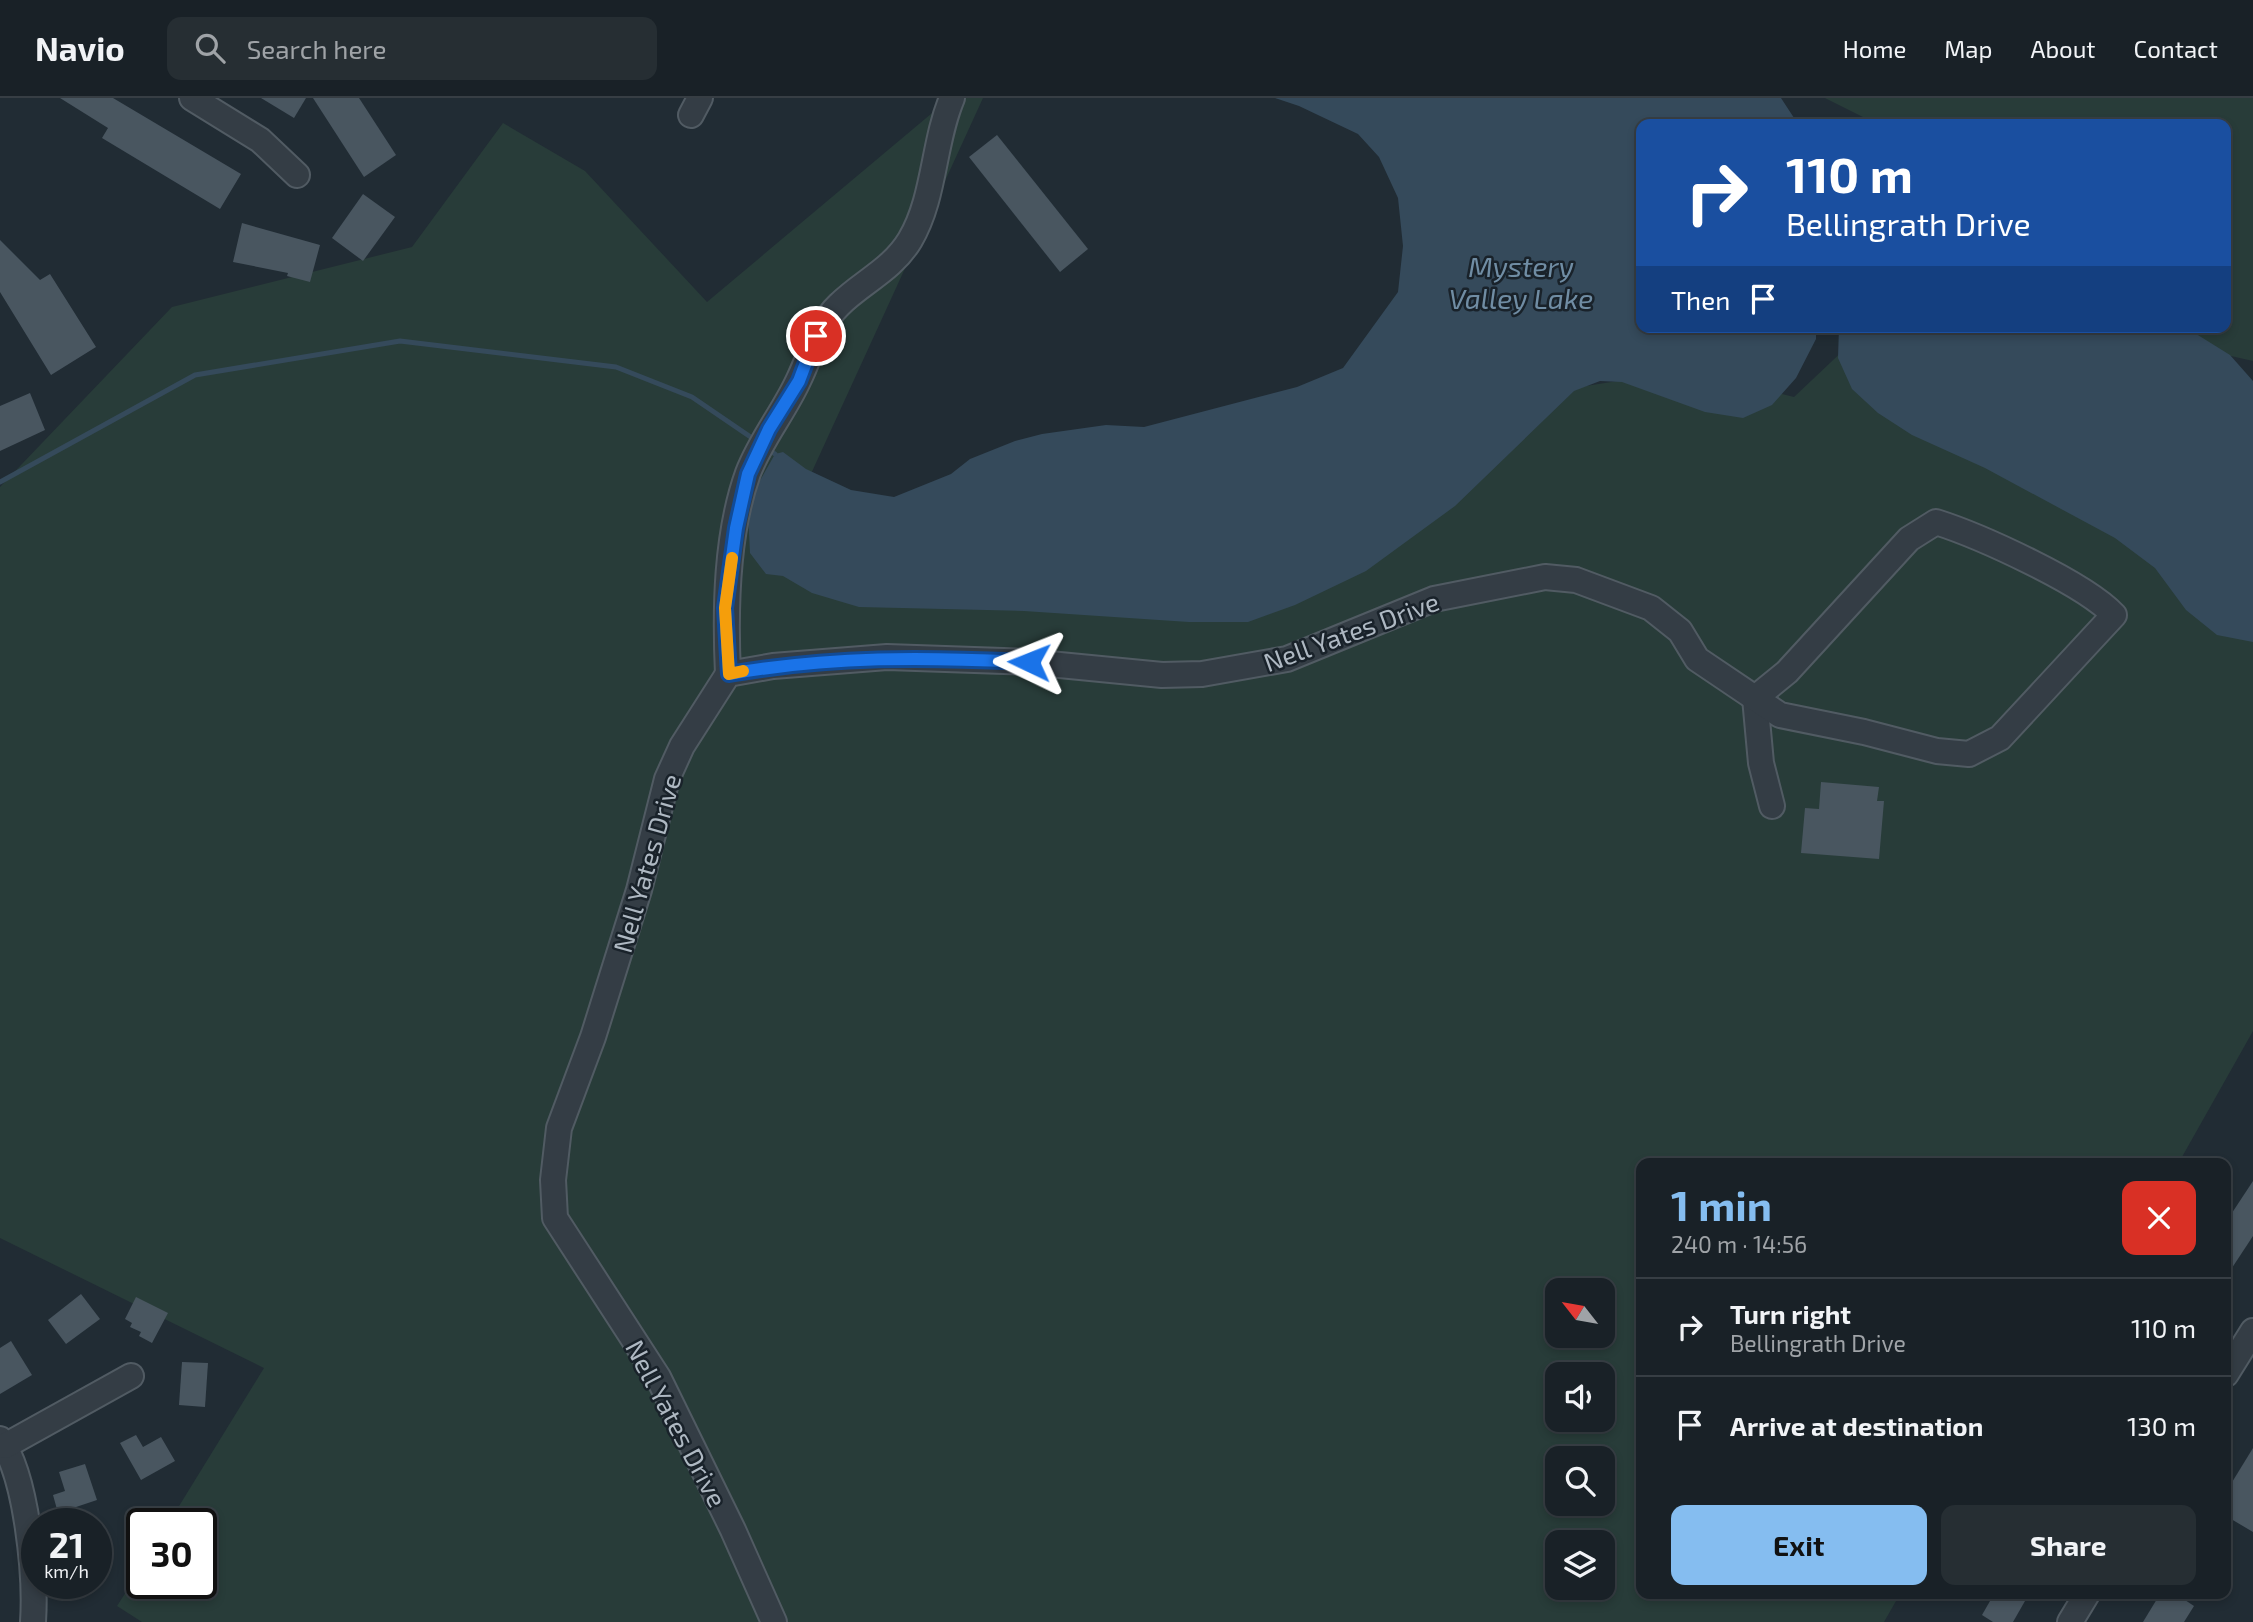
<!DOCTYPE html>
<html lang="en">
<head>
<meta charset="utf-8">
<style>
  body { margin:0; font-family:"Exo 2",sans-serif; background:#262e33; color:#f1f3f6; height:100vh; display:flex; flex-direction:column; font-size:26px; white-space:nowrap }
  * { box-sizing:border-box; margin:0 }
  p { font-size:23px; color:#9fa3a7 }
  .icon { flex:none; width:38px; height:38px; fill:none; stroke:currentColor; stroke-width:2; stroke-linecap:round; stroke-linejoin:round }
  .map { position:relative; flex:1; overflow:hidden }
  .panel { position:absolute; left:1636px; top:1060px; width:595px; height:441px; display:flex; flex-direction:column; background:#192127; border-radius:14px; box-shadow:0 4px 10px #0003,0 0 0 2px #373e44 }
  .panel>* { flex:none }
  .guide { position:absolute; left:1636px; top:21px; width:595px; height:214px; border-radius:14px; box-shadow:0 4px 10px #0003,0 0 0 2px #373e44; background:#1a4fa0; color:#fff; overflow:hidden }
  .needle { width:46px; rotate:301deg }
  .fabs { position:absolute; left:1545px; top:1180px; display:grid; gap:14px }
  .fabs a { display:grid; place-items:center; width:70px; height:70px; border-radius:14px; background:#192127; box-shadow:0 4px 10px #0003,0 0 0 2px #373e44; font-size:35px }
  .speed { position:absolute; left:21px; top:1410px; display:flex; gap:14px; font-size:35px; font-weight:700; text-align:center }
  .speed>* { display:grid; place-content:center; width:91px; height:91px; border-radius:50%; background:#192127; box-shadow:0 4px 10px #0003,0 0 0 2px #373e44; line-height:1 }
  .speed small { font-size:18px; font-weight:400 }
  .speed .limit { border:4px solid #111; border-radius:10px; background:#fff; color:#111 }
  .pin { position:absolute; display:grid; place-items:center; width:60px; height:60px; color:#fff; margin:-30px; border:4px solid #fff; border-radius:50%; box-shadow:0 2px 7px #0007 }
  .me { position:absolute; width:77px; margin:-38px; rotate:272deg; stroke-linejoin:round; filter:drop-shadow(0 0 5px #0008) }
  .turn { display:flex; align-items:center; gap:24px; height:147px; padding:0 35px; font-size:32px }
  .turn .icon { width:91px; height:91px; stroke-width:2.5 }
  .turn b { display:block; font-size:49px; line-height:60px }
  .then { display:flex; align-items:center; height:66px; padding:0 35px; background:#0003; gap:14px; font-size:26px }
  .round { display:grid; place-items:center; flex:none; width:74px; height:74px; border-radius:14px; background:#262e33 }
  .summary { display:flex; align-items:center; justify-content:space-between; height:119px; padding:0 35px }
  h1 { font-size:42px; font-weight:700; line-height:52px; color:#85bdf0 }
  .action { display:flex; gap:14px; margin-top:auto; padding:14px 35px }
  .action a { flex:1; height:80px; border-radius:14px; background:#85bdf0; color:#111; font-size:28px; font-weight:700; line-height:80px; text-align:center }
  .action a+a { background:#262e33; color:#f1f3f6 }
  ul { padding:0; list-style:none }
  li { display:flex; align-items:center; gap:21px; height:98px; padding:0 35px; border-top:2px solid #373e44 }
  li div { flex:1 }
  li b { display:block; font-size:26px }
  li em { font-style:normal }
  header { display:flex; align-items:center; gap:42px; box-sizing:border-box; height:98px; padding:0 35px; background:#192127; border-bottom:2px solid #373e44 }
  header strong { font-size:33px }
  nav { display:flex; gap:38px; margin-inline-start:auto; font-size:24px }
  .search { width:490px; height:63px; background:#262e33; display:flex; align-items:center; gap:18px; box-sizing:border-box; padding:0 24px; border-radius:14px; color:#9fa3a7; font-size:26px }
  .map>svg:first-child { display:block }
  .green { fill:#283c39; fill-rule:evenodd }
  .water { fill:#354a5b }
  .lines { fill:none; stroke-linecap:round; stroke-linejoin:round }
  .stream { stroke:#354a5b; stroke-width:5 }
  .building { fill:#495660 }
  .minor-casing { stroke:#515b63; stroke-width:28 }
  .minor { stroke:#343d45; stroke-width:24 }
  .route-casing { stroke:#114b97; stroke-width:18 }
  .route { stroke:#1a73e8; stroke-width:12 }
  .slow { stroke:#f59e0b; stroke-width:12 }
  .labels { text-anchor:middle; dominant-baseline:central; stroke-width:5; stroke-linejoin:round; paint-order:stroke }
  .street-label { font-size:26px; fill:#aeb8c2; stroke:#19222a }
  .water-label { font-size:28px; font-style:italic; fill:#708da4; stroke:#19222a }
</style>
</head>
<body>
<header>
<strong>Navio</strong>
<div class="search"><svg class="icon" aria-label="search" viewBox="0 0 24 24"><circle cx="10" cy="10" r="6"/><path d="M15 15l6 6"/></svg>Search here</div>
<nav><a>Home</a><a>Map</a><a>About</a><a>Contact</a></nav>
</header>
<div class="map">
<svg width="2253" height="1524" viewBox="0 0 2253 1524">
  <rect width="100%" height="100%" fill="#212c34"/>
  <!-- green -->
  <g class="green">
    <path d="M950,0h33l-200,437 758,-142 147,-23 106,27 55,-52 404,275v411l-75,133h-536v430h258l-16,28h-1742l-25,-16 25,-39v17h59v-60h-33l96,-156 -264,-130v-751l172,-180 240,-60 91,-124 82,48 122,131zM1558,1192h45v45h-45zM1558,1276h45v45h-45zM1558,1360h45v45h-45zM1558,1444h45v45h-45z"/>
    <path d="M1825,0h428v263l-84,-19 -37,-15h94v-203h-349z"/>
  </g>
  <!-- water -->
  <g class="water">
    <path d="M1275,0h506l17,26h-156v203h174v12l-20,39 -24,27 -29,13 -38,-6 -83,-30 -22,-1 -26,10 -119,115 -89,65 -71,34 -47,17h-59l-165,-11 -165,-4 -47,-14 -29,-17 -17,-2 -16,-21 -2,-39 10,-30 17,-30 8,-2 23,17 45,21 43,7 57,-23 19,-15 45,-18 27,-7 64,-9 38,2 153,-40 46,-19 55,-76 5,-46 -5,-48 -19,-41 -21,-23 -59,-28z"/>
    <path d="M1839,229h346l45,28 23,26v261l-36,-7 -31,-25 -31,-42 -40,-30 -130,-70 -73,-33 -34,-22 -26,-24 -14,-31z"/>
  </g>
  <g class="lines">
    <!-- stream -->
    <g class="stream">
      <path d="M766,350l9,6"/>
      <path d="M0,384l195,-107 205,-34 216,26 76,30 63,43"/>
    </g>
  </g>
  <!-- building -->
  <g class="building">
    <path d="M60,0h53l128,76 -21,35 -118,-71 6,-10z"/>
    <path d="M261,0h45l-12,20z"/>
    <path d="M313,0h46l37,57 -32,22z"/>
    <path d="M997,37l91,114 -28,23 -91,-115z"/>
    <path d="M363,96l32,23 -32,44 -31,-23z"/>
    <path d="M242,125l78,22 -10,37 -23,-6 1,-3 -55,-11z"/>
    <path d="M0,142l40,40 10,-6 46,73 -45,28 -51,-83z"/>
    <path d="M30,295l15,37 -45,21v-45z"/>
    <path d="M1821,684l58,5 -2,14h7l-5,58 -78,-6 4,-45 14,1z"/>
    <path d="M2253,1083v55l-27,41v-55z"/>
    <path d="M81,1196l19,25 -34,25 -18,-24z"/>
    <path d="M136,1199l32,16 -16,30 -13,-7 2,-4 -11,-5 2,-4 -7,-4z"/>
    <path d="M11,1243l21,34 -32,19v-46z"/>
    <path d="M182,1264l26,1 -3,44 -26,-2z"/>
    <path d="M136,1337l7,12 18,-10 14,24 -34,19 -21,-37z"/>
    <path d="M2253,1350v84l-27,-16v-24z"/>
    <path d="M85,1366l12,36 -39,13 -5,-18 12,-4 -6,-19z"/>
    <path d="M1994,1496h35l-16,28h-20l-11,-7z"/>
    <path d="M2160,1496h16l18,12 -10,16h-41z"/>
  </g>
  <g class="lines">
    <!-- minor casing -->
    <g class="minor-casing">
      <g id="minor">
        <path d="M192,0l68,42 37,35"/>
        <path d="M691,17l9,-17"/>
        <path d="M728,576c-3,-64 -2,-140 20,-201 13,-34 36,-61 51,-94 12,-25 19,-54 40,-74 23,-23 53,-35 71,-65 25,-42 23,-97 42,-142"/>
        <path d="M1755,600l6,65 11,43"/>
        <path d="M2226,1276l27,-43"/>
        <path d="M0,1341c27,37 36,137 33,183"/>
        <path d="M5,1348l126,-70"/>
        <path d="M774,1524l-41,-92 -75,-153 -103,-159 -2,-38 6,-52 34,-91 46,-147 28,-111 15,-33 46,-72 45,-8 114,-9 142,5 133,13 40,-1 85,-15 147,-60 111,-22 31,3 75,28 29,23 17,28 83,56 84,17 73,19 32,3 31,-16 114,-123c-30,-32 -134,-79 -178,-93l-27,17 -122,133 -32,26"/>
        <path d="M2070,1524l17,-28"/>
      </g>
    </g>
    <!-- minor -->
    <use href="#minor" class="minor"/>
  </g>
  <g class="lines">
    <!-- route casing -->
    <g class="route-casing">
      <path id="route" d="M816,238l-17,45 -30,48 -21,45 -12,54 -11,80 4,66c103,-18 195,-17 300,-12"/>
    </g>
    <!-- route -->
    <use href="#route" class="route"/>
    <!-- slow -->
    <path class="slow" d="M732,460l-7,50 4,66 14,-3"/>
  </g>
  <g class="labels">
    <!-- street labels -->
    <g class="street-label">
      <text transform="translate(1351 533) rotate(-20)">Nell Yates Drive</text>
      <text transform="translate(646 765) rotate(-74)">Nell Yates Drive</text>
      <text transform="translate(677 1325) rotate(62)">Nell Yates Drive</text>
    </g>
    <!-- water labels -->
    <g class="water-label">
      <text x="1521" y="168">Mystery<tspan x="1521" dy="32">Valley Lake</tspan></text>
    </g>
  </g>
</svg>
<div class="fabs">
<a><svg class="needle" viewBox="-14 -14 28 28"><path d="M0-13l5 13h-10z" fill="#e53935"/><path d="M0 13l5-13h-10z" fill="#9fa3a7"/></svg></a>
<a><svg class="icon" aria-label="sound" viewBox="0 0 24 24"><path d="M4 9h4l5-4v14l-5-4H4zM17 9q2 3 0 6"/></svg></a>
<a><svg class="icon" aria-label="search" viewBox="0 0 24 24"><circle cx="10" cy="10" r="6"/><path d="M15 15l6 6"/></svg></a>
<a><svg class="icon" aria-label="layers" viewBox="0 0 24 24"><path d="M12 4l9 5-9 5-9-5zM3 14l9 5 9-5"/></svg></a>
</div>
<div class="speed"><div>21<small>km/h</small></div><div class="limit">30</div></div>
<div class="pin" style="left:816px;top:238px;background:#d93025"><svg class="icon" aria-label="arrive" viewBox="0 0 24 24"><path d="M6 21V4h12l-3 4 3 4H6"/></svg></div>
<svg class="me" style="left:1029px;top:564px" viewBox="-20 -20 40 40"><path d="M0-17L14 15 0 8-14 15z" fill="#1a73e8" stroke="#fff" stroke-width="4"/></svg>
<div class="guide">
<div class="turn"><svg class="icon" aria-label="right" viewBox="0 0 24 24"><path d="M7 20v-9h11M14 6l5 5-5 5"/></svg><div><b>110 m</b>Bellingrath Drive</div></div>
<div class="then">Then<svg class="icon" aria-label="arrive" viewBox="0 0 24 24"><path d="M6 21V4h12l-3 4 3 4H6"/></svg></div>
</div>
<section class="panel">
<div class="summary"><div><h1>1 min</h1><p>240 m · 14:56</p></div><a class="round" style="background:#d93025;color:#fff"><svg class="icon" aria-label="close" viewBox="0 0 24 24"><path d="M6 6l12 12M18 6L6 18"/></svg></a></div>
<ul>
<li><svg class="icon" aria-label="right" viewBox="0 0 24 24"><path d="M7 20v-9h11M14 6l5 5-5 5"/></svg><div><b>Turn right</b><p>Bellingrath Drive</p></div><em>110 m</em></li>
<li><svg class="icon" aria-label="arrive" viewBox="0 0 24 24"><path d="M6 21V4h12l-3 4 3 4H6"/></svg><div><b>Arrive at destination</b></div><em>130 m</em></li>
</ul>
<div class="action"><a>Exit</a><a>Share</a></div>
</section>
</div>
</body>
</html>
